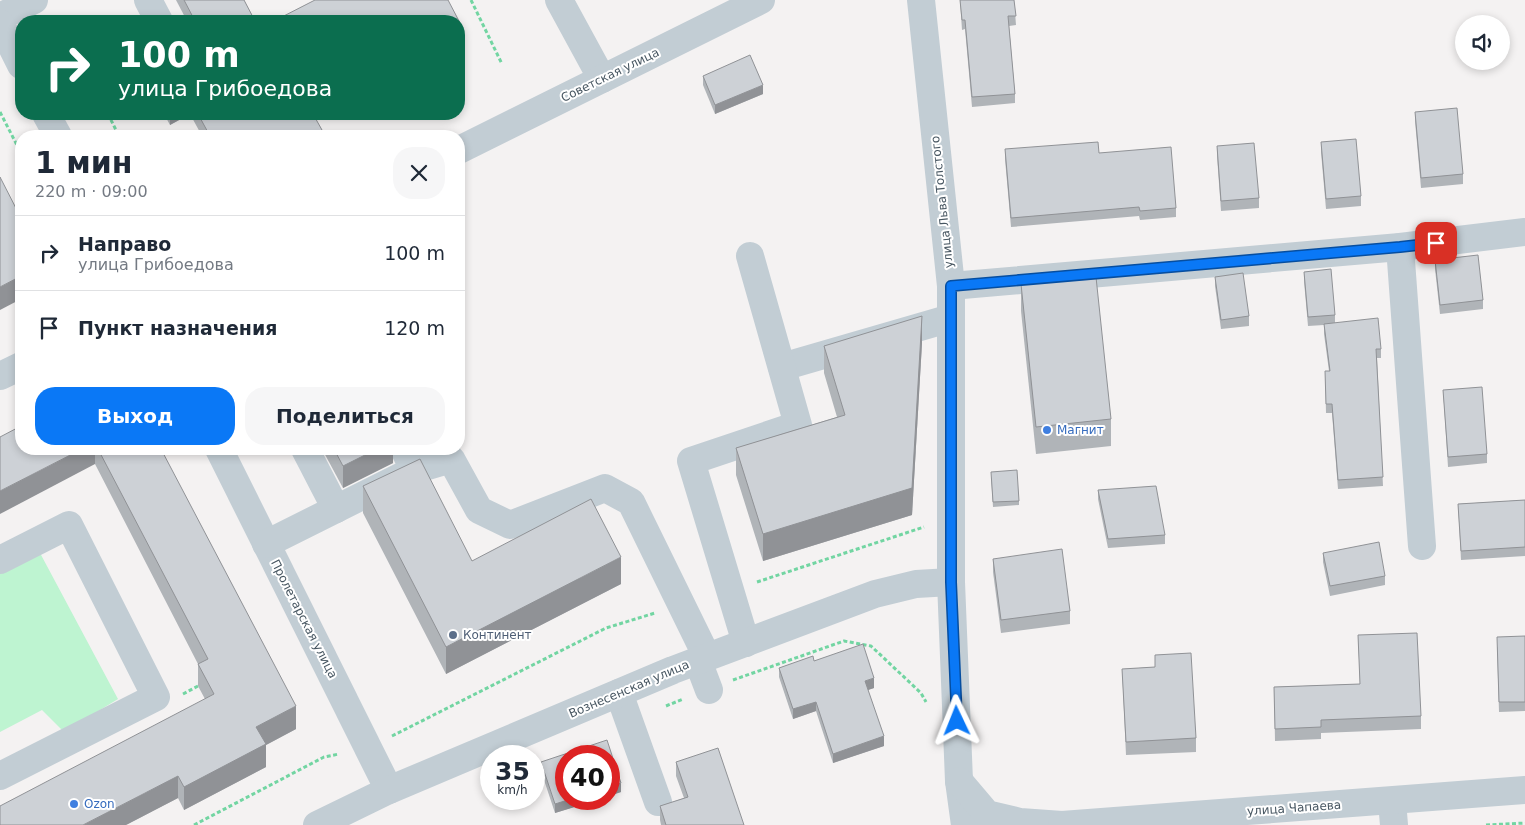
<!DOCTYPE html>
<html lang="ru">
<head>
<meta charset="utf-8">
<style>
  body { margin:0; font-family:"DejaVu Sans",sans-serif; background:#f6f6f7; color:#1f2937; height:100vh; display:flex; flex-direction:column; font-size:19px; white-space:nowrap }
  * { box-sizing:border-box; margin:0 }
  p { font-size:16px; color:#747a83 }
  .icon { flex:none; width:28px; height:28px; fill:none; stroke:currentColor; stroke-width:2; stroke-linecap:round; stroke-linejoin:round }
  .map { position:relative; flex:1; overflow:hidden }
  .drawer { position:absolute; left:15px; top:130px; width:450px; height:325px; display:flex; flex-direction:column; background:#fff; border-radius:20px; box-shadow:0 2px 8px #0003 }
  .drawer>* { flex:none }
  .banner { position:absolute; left:15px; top:15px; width:450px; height:105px; border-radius:20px; box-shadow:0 2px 8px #0003; background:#0b6e4f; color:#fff; overflow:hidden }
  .controls { position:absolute; left:1455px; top:15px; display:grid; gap:10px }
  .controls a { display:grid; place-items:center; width:55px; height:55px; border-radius:50%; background:#fff; box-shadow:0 2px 8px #0003; font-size:25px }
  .speed { position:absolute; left:480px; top:745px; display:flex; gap:10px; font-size:25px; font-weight:700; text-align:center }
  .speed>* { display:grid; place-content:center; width:65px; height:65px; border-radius:50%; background:#fff; box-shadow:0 2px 8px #0003; line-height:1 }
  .speed small { font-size:12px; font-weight:400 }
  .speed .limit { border:8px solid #d22; background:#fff; color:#111 }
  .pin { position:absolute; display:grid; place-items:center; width:42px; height:42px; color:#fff; margin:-21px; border-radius:10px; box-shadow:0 2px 8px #0006 }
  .me { position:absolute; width:55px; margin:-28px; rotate:358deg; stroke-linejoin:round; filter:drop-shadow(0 0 4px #0008) }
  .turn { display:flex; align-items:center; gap:18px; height:105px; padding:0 20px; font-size:22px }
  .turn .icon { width:65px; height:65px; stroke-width:2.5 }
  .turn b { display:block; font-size:35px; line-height:42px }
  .round { display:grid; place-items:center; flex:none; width:52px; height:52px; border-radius:20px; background:#f6f6f7 }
  .summary { display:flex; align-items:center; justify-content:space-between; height:85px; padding:0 20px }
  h1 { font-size:30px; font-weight:700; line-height:38px }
  .button { display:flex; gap:10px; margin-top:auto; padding:10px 20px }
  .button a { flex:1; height:58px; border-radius:20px; background:#0a78f6; color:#fff; font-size:20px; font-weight:700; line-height:58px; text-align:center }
  .button a+a { background:#f6f6f7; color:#1f2937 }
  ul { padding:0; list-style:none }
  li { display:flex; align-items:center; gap:15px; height:75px; padding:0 20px; border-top:1px solid #e0e1e3 }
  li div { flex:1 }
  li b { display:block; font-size:19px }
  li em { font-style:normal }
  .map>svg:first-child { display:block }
  .green { fill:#bef4d1 }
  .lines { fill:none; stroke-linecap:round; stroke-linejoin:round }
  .path { stroke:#72d5a2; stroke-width:3; stroke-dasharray:4 2.5; stroke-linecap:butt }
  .minor { stroke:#c2cdd4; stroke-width:28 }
  .wall { fill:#b0b4b8 }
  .shaded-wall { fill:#909296 }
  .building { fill:#cdd1d6; stroke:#909296 }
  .route-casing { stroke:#064ea0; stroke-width:12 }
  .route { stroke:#0a78f6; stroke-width:9 }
  .shop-dot { fill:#3f7fe0; stroke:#fff; stroke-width:2 }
  .service-dot { fill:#5c6f8a; stroke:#fff; stroke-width:2 }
  .labels { text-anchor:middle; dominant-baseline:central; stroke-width:4; stroke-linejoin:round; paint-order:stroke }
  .street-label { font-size:12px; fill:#475661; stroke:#fff }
  .shop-label { font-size:12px; fill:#366cbe; stroke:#fff; text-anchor:start }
  .service-label { font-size:12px; fill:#4e5e75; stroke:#fff; text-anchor:start }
</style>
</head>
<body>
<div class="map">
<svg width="1525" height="825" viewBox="0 0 1525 825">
  <rect width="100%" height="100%" fill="#f4f2f2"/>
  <!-- green -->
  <path class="green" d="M40,553l78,146 -54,33 -22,-22 -42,22v-158z"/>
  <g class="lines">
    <!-- path -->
    <g class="path">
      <path d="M471,0l31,64"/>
      <path d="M0,112l21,41"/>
      <path d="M108,114l11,22"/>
      <path d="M757,582l167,-55"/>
      <path d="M733,680l111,-39 27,5 50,47 5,9"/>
      <path d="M183,694l15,-8"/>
      <path d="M666,706l17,-7"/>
      <path d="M392,736l214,-108 49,-15"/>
      <path d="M194,825l130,-68 15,-3"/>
      <path d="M1486,825l39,-2"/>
    </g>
    <!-- minor -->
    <g class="minor">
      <path d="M148,0l11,21"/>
      <path d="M559,0l43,79"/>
      <path d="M921,0l30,286v296l8,199 6,44"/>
      <path d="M0,17l34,-17"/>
      <path d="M0,23l21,42"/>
      <path d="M46,114l12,22"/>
      <path d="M459,150l302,-150"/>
      <path d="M1400,247l22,299"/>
      <path d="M951,286l449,-39 125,-15"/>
      <path d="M782,367l169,-49"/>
      <path d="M0,376l21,-10"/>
      <path d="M219,449l170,341"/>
      <path d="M305,449l31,60"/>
      <path d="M414,470l37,-11 28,51 31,15 95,-37 26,14 76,155"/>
      <path d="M266,544l148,-74 -10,-21"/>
      <path d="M0,560l69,-35 87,172 -156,79"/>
      <path d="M746,643l-55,-182 107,-36 -48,-169"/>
      <path d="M698,661l11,29"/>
      <path d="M619,693l39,109"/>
      <path d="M959,781l28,33 33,8 42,3"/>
      <path d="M1392,801l2,24"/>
      <path d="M317,825l72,-35 284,-120 202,-76 41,-10 35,-2"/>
      <path d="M1062,825l463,-35"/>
    </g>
  </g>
  <!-- wall -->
  <g class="wall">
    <path d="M176,0h68l11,21h-68z"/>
    <path d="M960,0h54l2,25 -7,1 6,68v9l-43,4 -7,-78 -3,1z"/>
    <path d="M703,76l60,18 -48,20 -12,-29z"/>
    <path d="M1415,112l48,62v10l-42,4 -6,-67z"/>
    <path d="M164,114h149l9,22h-120l-12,-22 -20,11z"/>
    <path d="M1321,142l40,54v10l-35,3 -5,-57z"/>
    <path d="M1217,146l42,52v10l-38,3 -4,-55z"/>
    <path d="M1005,149l94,4 77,55v9l-36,3 -1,-4 -128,11 -6,-68z"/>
    <path d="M1435,260l48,40v9l-43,5 -5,-45z"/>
    <path d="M1304,272l31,43v8l46,26v9h-4l6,128 -45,3 -6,-76h-6l-1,-42h4l-5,-37v-9l-16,1 -4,-45z"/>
    <path d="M1215,277l34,39v10l-28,3 -6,-43z"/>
    <path d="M1021,284l90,135v27l-75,8 -15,-143z"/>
    <path d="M922,343l-10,172 -149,46 -27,-86v-27l101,-31 -13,-44v-27z"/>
    <path d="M1443,390l44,64v9l-39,4z"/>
    <path d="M21,449h140l135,280 -30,16v22l-82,43 -6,-12 -52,27 79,-126 -7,-13v-22l-103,-200z"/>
    <path d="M322,449h71v14l-50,25z"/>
    <path d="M991,477l28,24v4l-26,2z"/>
    <path d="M363,486l109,75 149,23 -175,90 -83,-161z"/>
    <path d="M1098,490l67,45v9l-57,4 -10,-49z"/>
    <path d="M1525,500v56l-64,4 -3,-56z"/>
    <path d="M1323,553l62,23v9l-55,11 -7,-34z"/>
    <path d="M993,559l77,52v13l-69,9 -8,-61z"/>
    <path d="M1358,635l63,81v13l-100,4v6l-46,2 -1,-54 86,-3z"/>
    <path d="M1525,636v75l-26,1 -2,-65z"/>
    <path d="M1155,655l41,83v14l-70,3 -4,-86 33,-2z"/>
    <path d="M814,661l60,27 -6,2 16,56 -51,17 -17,-52 -23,8 -14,-42v-9z"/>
    <path d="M541,762l80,30 -66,21 -14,-42z"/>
    <path d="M676,762l68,63h-83l-1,-5v-14l24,-8 -8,-22z"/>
  </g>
  <!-- shaded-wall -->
  <g class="shaded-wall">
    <path d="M463,29v15l-4,2v-15z"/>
    <path d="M763,85v9l-48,20v-9z"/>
    <path d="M170,114h20l-20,11z"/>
    <path d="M322,130v6h-12z"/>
    <path d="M263,131v5h-11z"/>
    <path d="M21,276v23l-21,11v-23z"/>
    <path d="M922,316v27l-10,172 -149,46v-27z"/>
    <path d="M82,449h13v15l-95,50v-23z"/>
    <path d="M377,449h16v14l-50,25v-22z"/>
    <path d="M621,557v27l-175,90v-27z"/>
    <path d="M874,678v10l-9,3v-10z"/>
    <path d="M816,702v9l-23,8v-10z"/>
    <path d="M296,706v23l-30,16v22l-82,43v-23l72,-60z"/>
    <path d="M884,736v10l-51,17v-9z"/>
    <path d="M178,776v22l-52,27h-43z"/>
    <path d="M621,783v9l-12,4v-9z"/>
    <path d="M571,799h30l-46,14v-9z"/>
  </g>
  <!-- building -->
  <g class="building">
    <path d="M184,0h60l11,21h-60z"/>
    <path d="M315,0h133l11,21h-185z"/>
    <path d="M960,0h54l2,16h-8l7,78 -43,3 -7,-77h-3z"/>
    <path d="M459,21l4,8 -4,2z"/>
    <path d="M750,55l13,30 -48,20 -12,-29z"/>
    <path d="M1457,108l6,66 -42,4 -6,-66z"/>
    <path d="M198,114h115l9,16 -12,6h-44l-3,-5 -11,5h-42z"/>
    <path d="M1356,139l5,57 -35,3 -5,-57z"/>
    <path d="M1098,142l1,11 72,-6 5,61 -36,3 -1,-4 -128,11 -6,-69z"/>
    <path d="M1254,143l5,55 -38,3 -4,-55z"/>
    <path d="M0,177l21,41v58l-21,11z"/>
    <path d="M1478,255l5,45 -43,5 -5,-45z"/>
    <path d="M1331,269l4,46 -27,2 -4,-45z"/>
    <path d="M1243,273l6,43 -28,4 -6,-43z"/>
    <path d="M1096,277l15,142 -75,8 -15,-143z"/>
    <path d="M922,316l-10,172 -149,46 -27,-86 109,-33 -21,-69z"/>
    <path d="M1378,318l3,31h-5l7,128 -45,3 -6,-76h-6l-1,-33h5l-6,-47z"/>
    <path d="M1482,387l5,67 -39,3 -5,-67z"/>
    <path d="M21,426v23h61l-82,42v-54z"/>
    <path d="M98,449h63l135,257 -40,21 10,17 -82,43 -6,-11 -95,49h-83v-19l214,-112 -16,-30 10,-5z"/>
    <path d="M334,449h43l-34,17z"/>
    <path d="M420,459l52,102 119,-62 30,58 -175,90 -83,-161z"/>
    <path d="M1017,470l2,31 -26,1 -2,-30z"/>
    <path d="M1156,486l9,49 -57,4 -10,-49z"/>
    <path d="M1525,500v47l-64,4 -3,-47z"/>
    <path d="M1379,542l6,34 -55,10 -7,-33z"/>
    <path d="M1062,549l8,62 -69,9 -8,-61z"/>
    <path d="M1417,633l4,83 -100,4v7l-46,2 -1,-42 86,-3 -2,-49z"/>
    <path d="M1525,636v66h-26l-2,-65z"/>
    <path d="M863,644l11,34 -9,3 19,55 -51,18 -17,-52 -23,7 -14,-41 34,-12 1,5z"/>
    <path d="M1191,653l5,85 -70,4 -4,-73 33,-2v-12z"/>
    <path d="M607,740l14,43 -12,4v-31h-43v43h5l-16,5 -14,-42z"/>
    <path d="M718,748l26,77h-78l-6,-19 28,-9 -12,-35z"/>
  </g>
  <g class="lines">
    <!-- route casing -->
    <g class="route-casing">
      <path id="route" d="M957,721l-6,-139v-296l449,-39 36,-4"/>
    </g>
    <!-- route -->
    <use href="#route" class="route"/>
  </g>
  <!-- markers -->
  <g class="shop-dot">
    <circle cx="1047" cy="430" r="5"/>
    <circle cx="74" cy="804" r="5"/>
  </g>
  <circle class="service-dot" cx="453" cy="635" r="5"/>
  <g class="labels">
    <!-- street labels -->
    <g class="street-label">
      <text transform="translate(610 75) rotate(-26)">Советская улица</text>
      <text transform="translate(942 202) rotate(-96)">улица Льва Толстого</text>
      <text transform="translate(304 619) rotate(63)">Пролетарская улица</text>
      <text transform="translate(629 689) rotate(-23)">Вознесенская улица</text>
      <text transform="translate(1294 808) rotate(-4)">улица Чапаева</text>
    </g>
    <!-- shop labels -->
    <g class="shop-label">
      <text x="1057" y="430">Магнит</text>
      <text x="84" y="804">Ozon</text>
    </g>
    <!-- service labels -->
    <g class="service-label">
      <text x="463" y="635">Континент</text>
    </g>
  </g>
</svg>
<div class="controls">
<a><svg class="icon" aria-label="sound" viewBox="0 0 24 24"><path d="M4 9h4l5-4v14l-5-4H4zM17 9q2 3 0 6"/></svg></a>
</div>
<div class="speed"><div>35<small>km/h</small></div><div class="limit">40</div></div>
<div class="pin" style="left:1436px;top:243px;background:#d93025"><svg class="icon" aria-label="arrive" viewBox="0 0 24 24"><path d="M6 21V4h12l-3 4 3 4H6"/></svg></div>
<svg class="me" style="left:957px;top:721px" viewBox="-20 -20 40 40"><path d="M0-17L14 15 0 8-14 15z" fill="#0a78f6" stroke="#fff" stroke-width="4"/></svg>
<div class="banner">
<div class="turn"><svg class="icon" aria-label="right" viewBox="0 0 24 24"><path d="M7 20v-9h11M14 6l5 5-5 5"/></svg><div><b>100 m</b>улица Грибоедова</div></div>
</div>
<section class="drawer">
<div class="summary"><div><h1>1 мин</h1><p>220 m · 09:00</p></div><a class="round"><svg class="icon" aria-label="close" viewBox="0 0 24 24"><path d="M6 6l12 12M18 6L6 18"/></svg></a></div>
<ul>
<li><svg class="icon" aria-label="right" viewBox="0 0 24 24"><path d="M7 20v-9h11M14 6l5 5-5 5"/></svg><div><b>Направо</b><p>улица Грибоедова</p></div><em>100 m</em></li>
<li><svg class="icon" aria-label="arrive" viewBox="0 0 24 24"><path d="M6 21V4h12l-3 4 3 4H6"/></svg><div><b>Пункт назначения</b></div><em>120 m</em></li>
</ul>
<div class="button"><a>Выход</a><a>Поделиться</a></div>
</section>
</div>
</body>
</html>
